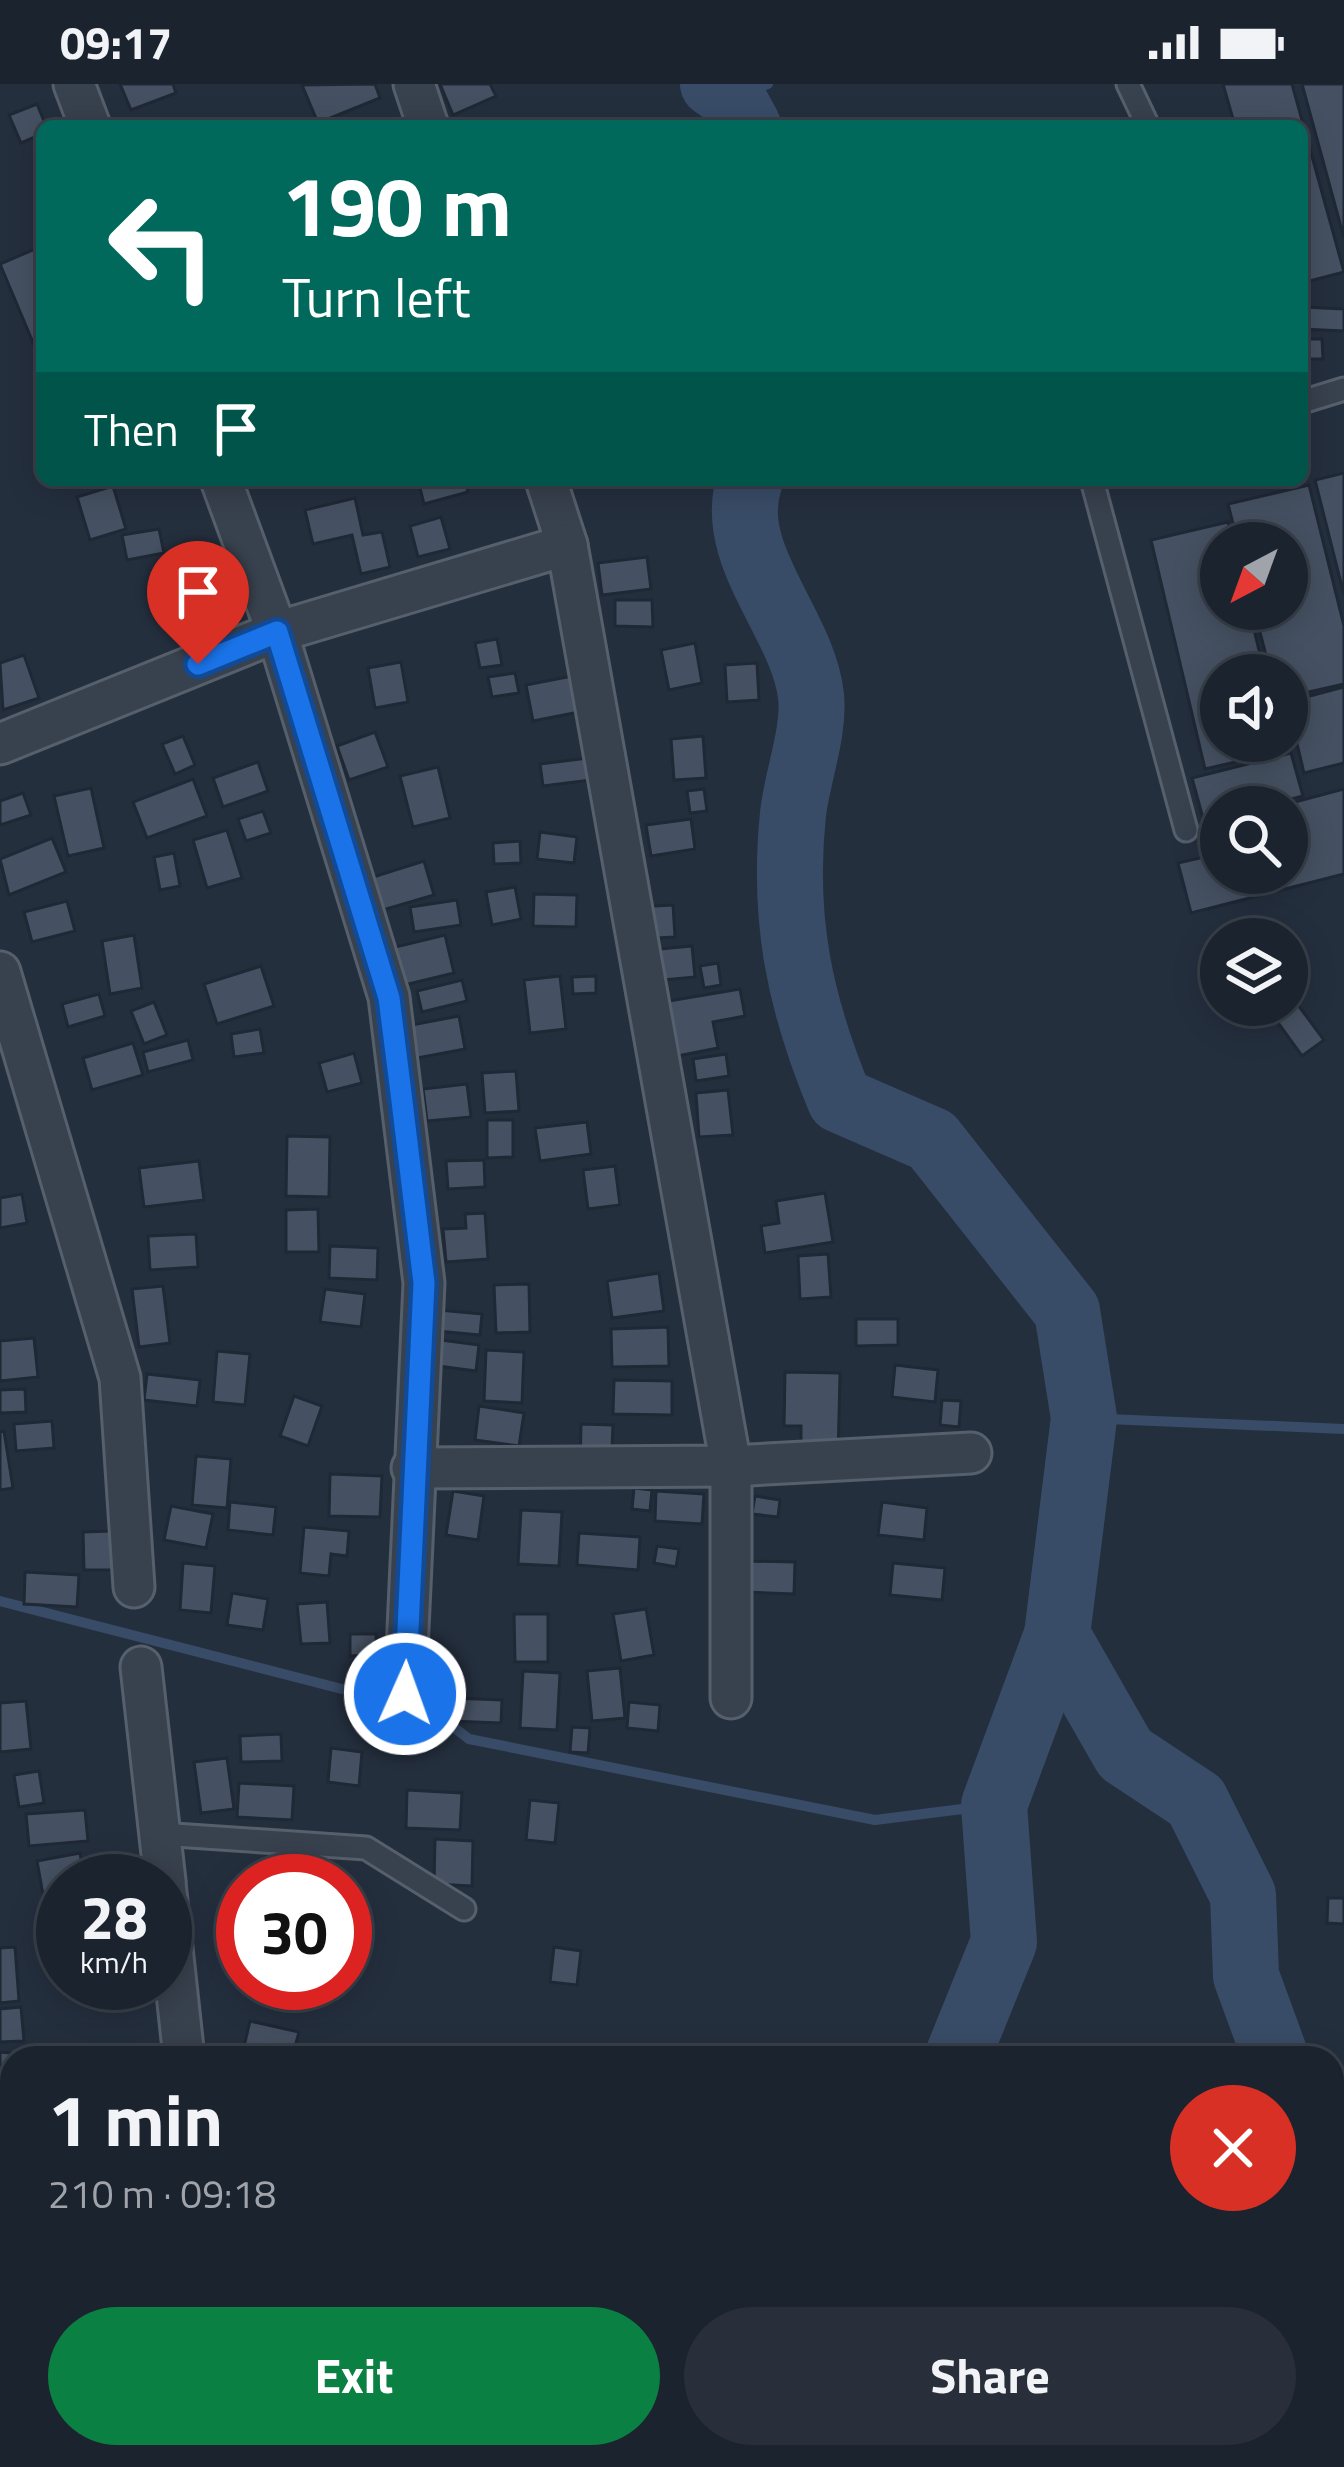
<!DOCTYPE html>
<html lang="en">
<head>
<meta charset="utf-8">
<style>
  body { margin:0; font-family:"Titillium Web",sans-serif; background:#282f3a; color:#f1f3f6; height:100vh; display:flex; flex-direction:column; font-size:45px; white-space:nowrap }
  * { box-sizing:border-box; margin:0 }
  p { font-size:39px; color:#a0a4aa }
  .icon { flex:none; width:66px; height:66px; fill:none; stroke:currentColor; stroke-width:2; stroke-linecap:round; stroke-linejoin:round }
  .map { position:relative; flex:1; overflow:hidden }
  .side { position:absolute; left:0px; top:1962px; width:1344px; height:423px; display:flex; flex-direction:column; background:#1b232e; border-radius:36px 36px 0 0; box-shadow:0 6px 30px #0003,0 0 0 3px #39404a }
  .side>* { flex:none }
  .guide { position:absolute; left:36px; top:36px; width:1272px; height:366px; border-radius:18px; box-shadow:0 6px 30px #0003,0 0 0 3px #39404a; background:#00695c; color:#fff; overflow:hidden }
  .needle { width:78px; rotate:221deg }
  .controls { position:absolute; left:1200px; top:438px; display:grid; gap:24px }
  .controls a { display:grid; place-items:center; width:108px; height:108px; border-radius:50%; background:#1b232e; box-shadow:0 6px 30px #0003,0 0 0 3px #39404a; font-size:60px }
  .speed { position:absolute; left:36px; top:1770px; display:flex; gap:24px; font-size:60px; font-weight:700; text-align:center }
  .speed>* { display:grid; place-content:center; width:156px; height:156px; border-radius:50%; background:#1b232e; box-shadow:0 6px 30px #0003,0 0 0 3px #39404a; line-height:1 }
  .speed small { font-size:30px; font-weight:400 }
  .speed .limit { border:18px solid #d22; background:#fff; color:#111 }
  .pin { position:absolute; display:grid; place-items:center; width:102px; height:102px; color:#fff; margin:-123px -51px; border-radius:50% 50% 50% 0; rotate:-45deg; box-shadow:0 0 12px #0007 }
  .pin .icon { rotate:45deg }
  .me { position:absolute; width:132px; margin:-66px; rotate:2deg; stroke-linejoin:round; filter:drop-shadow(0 0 9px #0008) }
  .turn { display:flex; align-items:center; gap:42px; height:252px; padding:0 48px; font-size:54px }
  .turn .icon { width:156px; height:156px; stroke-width:2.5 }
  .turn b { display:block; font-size:84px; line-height:102px }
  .then { display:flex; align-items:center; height:114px; padding:0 48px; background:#0003; gap:24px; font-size:45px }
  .round { display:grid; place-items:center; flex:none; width:126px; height:126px; border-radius:63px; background:#282f3a }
  .head { display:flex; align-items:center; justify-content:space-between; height:204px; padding:0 48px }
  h1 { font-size:72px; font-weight:700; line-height:90px }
  .button { display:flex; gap:24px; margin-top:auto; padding:24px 48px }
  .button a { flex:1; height:138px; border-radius:72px; background:#0b8043; color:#fff; font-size:48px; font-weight:700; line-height:138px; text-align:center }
  .button a+a { background:#282f3a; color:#f1f3f6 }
  .status { display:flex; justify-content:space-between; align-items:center; height:84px; padding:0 60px; background:#1b232e; direction:ltr }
  .status svg { height:33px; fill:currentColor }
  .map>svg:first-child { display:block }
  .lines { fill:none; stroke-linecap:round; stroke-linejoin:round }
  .stream { stroke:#394c67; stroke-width:10 }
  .river { stroke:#394c67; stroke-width:66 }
  .building { fill:#455162; stroke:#1f2835; stroke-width:3 }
  .lane-casing { stroke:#565f6c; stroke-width:27 }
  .street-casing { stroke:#565f6c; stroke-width:45 }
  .lane { stroke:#38414e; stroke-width:21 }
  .street { stroke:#38414e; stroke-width:39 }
  .route-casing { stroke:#114b97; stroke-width:30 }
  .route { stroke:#1a73e8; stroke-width:21 }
</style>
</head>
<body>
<div class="status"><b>09:17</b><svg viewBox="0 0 49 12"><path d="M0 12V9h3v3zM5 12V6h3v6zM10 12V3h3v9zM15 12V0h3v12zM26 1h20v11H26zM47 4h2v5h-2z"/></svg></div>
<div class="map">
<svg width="1344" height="2383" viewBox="0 0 1344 2383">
  <rect width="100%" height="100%" fill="#242f3e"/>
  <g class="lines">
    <!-- stream -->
    <g class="stream">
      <path d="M732,13l36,-13"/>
      <path d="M1084,1334l260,11"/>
      <path d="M0,1517l435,112 34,26 406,81 119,-15"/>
    </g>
    <!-- river -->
    <g class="river">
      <path d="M713,0l19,13 16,29"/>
      <path d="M750,396c-26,74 53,143 61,216 4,36 -14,81 -18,118 -11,106 7,190 47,286l92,40 135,171 17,107 -27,217 68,119 71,47 47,94 3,81 30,82"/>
      <path d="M957,1974l47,-116 -10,-137 63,-170"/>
      <path d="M893,2383l7,-10"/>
    </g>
  </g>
  <!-- building -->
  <g class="building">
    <path d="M120,0h53l3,9 -45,17z"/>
    <path d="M375,0l5,14 -62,25 -16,-38z"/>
    <path d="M440,0h50l6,12 -43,19z"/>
    <path d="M1223,0h69l52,188 -42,11v-157h-67z"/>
    <path d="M1302,0h42v154z"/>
    <path d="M37,20l9,22 -4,8 -21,9 -12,-28z"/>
    <path d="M42,162v104l-5,2 -37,-88z"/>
    <path d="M1302,223l42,2v22l-42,-2z"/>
    <path d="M1302,255h20l1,20h-21z"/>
    <path d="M1344,389v122l-29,-115z"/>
    <path d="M418,396h47l3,12 -44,12z"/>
    <path d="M1309,401l35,141v58l-57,13v-22h-16l-17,-66h33v-66h-49l-10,-39z"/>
    <path d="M113,402l13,43 -36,11 -13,-43z"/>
    <path d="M355,414l8,37 19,-3 8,35 -29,7 -9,-39 -39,9 -8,-34z"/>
    <path d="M441,433l9,32 -32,8 -8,-31z"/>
    <path d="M1228,438l5,21h-12v66h28l16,66h-44v66h59l3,10 -78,18 -54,-229z"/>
    <path d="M159,445l5,24 -37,7 -5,-25z"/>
    <path d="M647,473l4,32 -49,6 -4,-32z"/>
    <path d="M615,516h37l1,27 -38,-1z"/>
    <path d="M497,555l5,26 -22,3 -5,-25z"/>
    <path d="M695,559l7,40 -33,7 -8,-40z"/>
    <path d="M24,571l15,43 -36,12 -3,-47z"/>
    <path d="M401,578l7,40 -33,6 -7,-40z"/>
    <path d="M757,579l2,37 -32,2 -2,-37z"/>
    <path d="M515,589l4,20 -27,4 -4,-20z"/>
    <path d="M572,592l7,36 -46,9 -7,-36z"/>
    <path d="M1344,603v76l-40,10 -17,-71z"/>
    <path d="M375,648l13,35 -39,13 -12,-34z"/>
    <path d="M183,652l12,29 -20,9 -13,-30z"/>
    <path d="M703,652l3,42 -32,2 -3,-41z"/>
    <path d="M1291,669l12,43 -43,11h-39v66h66v-66h-11l68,-18v85l-153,39 -13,-50 35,-8 -21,-77z"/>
    <path d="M588,674l3,22 -48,6 -3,-22z"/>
    <path d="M258,678l10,29 -45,16 -10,-29z"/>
    <path d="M438,683l12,51 -37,9 -13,-51z"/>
    <path d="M193,695l14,37 -60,22 -14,-36z"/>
    <path d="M91,704l13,60 -36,8 -14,-60z"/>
    <path d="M704,705l3,22 -17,2 -3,-22z"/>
    <path d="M23,709l8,22 -31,10v-24z"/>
    <path d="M263,727l8,22 -25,8 -8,-22z"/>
    <path d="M691,735l4,30 -44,7 -5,-31z"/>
    <path d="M227,746l15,48 -35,10 -14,-48z"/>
    <path d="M540,748l37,5 -3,26 -37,-4z"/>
    <path d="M52,754l14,34 -57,23 -9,-36z"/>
    <path d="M520,757l1,22 -27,1 -1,-21z"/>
    <path d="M174,769l6,33 -20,4 -6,-33z"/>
    <path d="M424,777l10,34 -51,15 -10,-33z"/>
    <path d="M515,803l6,32 -29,6 -6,-33z"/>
    <path d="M534,810l43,1 -1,32 -43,-1z"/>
    <path d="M457,816l4,25 -47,7 -4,-25z"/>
    <path d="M67,817l8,30 -43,11 -8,-30z"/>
    <path d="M673,821l2,32 -37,2 -2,-32z"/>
    <path d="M134,851l8,53 -32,6 -8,-53z"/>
    <path d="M445,851l9,38 -62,15 -9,-38z"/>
    <path d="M692,862l3,31 -53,5 -4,-31z"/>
    <path d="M718,879l3,22 -17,3 -4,-22z"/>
    <path d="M261,882l13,40 -57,18 -13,-40z"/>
    <path d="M560,892l6,53 -36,4 -6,-53z"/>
    <path d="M596,892v17l-23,1 -1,-17z"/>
    <path d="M462,896l5,21 -45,11 -5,-21z"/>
    <path d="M740,905l5,27 -32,6 5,26 -56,11 -11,-55z"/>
    <path d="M99,910l6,22 -37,11 -6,-23z"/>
    <path d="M154,918l13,33 -23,9 -13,-33z"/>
    <path d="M1298,921l26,35 -22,16 -26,-36z"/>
    <path d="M459,932l6,33 -53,10 -6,-33z"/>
    <path d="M260,945l4,24 -30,4 -3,-23z"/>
    <path d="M188,956l5,20 -45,12 -5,-20z"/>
    <path d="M133,959l10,32 -51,15 -9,-32z"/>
    <path d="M354,969l8,30 -35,9 -8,-29z"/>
    <path d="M726,970l3,22 -33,5 -3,-22z"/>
    <path d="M516,987l3,40 -34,2 -3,-40z"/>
    <path d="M467,1000l4,33 -44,4 -4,-32z"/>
    <path d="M728,1006l5,45 -34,2 -3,-44z"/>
    <path d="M487,1036h26v37l-26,1z"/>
    <path d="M587,1038l4,32 -51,7 -5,-33z"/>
    <path d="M287,1052l43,1 -1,60 -43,-1z"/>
    <path d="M484,1076l1,27 -37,2 -2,-28z"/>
    <path d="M199,1077l5,39 -60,7 -5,-39z"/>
    <path d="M615,1082l5,39 -32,4 -5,-39z"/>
    <path d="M825,1109l8,49 -68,11 -4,-27 18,-3 -3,-22z"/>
    <path d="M22,1110l5,29 -27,5v-30z"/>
    <path d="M318,1125l1,43h-33v-42z"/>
    <path d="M485,1129l3,46 -42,3 -3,-33 23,-1 -1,-14z"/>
    <path d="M196,1150l2,33 -48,3 -2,-34z"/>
    <path d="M330,1162l48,2 -1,32 -48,-2z"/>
    <path d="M828,1170l3,43 -31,2 -2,-43z"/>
    <path d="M659,1189l5,38 -52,7 -5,-37z"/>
    <path d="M529,1200l1,48 -34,1 -2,-48z"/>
    <path d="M163,1202l7,57 -31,4 -7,-58z"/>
    <path d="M325,1205l40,5 -4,33 -41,-5z"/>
    <path d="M439,1226l43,4 -2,21 -43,-4z"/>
    <path d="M856,1235h42v26l-42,1z"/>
    <path d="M668,1243l1,39 -57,1 -1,-38z"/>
    <path d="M34,1254l4,39 -38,4v-40z"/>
    <path d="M441,1256l38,5 -3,26 -38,-5z"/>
    <path d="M486,1266l38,2 -2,51 -38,-2z"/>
    <path d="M217,1267l33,3 -5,51 -32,-3z"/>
    <path d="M895,1281l43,5 -3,32 -43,-5z"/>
    <path d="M785,1288l55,1 -2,86h-37v-33h-17z"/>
    <path d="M147,1290l53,6 -3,26 -53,-6z"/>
    <path d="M614,1296l58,1v34l-59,-1z"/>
    <path d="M25,1305l1,23 -26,1v-23z"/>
    <path d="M294,1312l28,10 -14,40 -28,-10z"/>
    <path d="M942,1316l19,1 -2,26 -19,-2z"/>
    <path d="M479,1322l45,7 -5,33 -44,-6z"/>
    <path d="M52,1337l2,27 -38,3 -2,-27z"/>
    <path d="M581,1340l32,1 -2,47 -31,-1z"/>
    <path d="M4,1347l9,57 -13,2v-58z"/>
    <path d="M196,1372l35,3 -4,49 -35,-3z"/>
    <path d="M330,1390l52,2 -2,41 -51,-1z"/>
    <path d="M634,1404l18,2 -2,21 -18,-2z"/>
    <path d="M453,1407l31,5 -6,44 -32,-5z"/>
    <path d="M656,1407l48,3 -2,30 -47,-3z"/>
    <path d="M755,1412l25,4 -2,17 -26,-3z"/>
    <path d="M230,1418l46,5 -3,28 -45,-5z"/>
    <path d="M882,1418l45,6 -3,32 -46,-5z"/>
    <path d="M171,1422l42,8 -7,34 -42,-8z"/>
    <path d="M521,1426l41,2 -3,54 -41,-2z"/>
    <path d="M304,1443l45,4 -2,25 -16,-2 -2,22 -29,-3z"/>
    <path d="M111,1447l2,39h-29l-1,-38z"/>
    <path d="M579,1449l61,4 -2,33 -61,-5z"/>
    <path d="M657,1462l22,3 -3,18 -22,-4z"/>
    <path d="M744,1477l51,1 -1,32 -50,-2z"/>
    <path d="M183,1479l32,3 -4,47 -31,-3z"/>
    <path d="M893,1479l52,5 -3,32 -52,-5z"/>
    <path d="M25,1488l54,3 -2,32 -53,-3z"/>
    <path d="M232,1509l36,6 -5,31 -36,-5z"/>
    <path d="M327,1518l3,41 -29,1 -4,-40z"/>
    <path d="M646,1525l8,46 -33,6 -8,-47z"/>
    <path d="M514,1530h34v48h-33z"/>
    <path d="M350,1550h26l1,21 -27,1z"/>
    <path d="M620,1584l5,50 -33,3 -5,-50z"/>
    <path d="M523,1587l37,2 -3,57 -37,-2z"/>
    <path d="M452,1614l50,2 -1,23 -51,-2z"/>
    <path d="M26,1617l5,48 -31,3v-49z"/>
    <path d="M629,1618l31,3 -2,26 -31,-3z"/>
    <path d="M572,1643l18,1 -2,25 -18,-1z"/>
    <path d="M281,1650l1,27 -41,1 -1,-26z"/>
    <path d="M331,1664l31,4 -3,34 -31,-4z"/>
    <path d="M227,1674l7,51 -33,4 -7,-51z"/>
    <path d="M39,1687l5,32 -25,4 -5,-32z"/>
    <path d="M239,1699l55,3 -2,34 -55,-3z"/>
    <path d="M407,1706l55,3 -2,37 -54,-2z"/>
    <path d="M530,1716l29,3 -4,40 -29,-3z"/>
    <path d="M85,1726l3,31 -59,5 -3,-32z"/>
    <path d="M435,1755l38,2 -1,45 -38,-2z"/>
    <path d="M80,1769l5,28h-22v22l-18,3 -8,-45z"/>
    <path d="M1328,1814h16v26l-17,-1z"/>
    <path d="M15,1863l4,54 -19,2v-55z"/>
    <path d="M554,1863l27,4 -4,34 -27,-3z"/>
    <path d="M21,1923l3,34 -24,1v-33z"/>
    <path d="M250,1937l49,11 -7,26 -50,-3z"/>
    <path d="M0,1968l38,4v2h-26v26l-12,-1z"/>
    <path d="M12,2212v54l-12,-6v-22z"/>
    <path d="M0,2301l12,7v28l-11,21z"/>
    <path d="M1283,2373l7,10h-38l-5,-8z"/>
  </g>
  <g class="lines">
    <!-- lane casing -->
    <g class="lane-casing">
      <g id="lane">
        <path d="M1128,0l20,42"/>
        <path d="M1302,318l42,-13"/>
        <path d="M1092,396l94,350"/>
        <path d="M160,1750l206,14 98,61"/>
        <path d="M1332,2321l12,-4"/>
        <path d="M1166,2383l15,-10"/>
      </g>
    </g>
    <!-- street casing -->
    <g class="street-casing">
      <g id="street">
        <path d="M74,0l16,42"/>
        <path d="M414,0l14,42"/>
        <path d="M221,396l56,152 112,365 35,286 -19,411"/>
        <path d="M546,396l21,65 164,921v232"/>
        <path d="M0,660l277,-112 290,-87"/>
        <path d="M0,888l120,406 14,209"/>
        <path d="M412,1384l319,-2 240,-13"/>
        <path d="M141,1583l24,214"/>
        <path d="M165,1799l19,175"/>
        <path d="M0,2029l12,3"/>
        <path d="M134,2383l3,-10"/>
        <path d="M450,2383l4,-10"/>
      </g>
    </g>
    <!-- lane -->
    <use href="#lane" class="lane"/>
    <!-- street -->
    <use href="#street" class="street"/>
  </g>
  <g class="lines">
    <!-- route casing -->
    <g class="route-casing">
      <path id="route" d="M198,580l79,-32 112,366 12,95 23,190 -19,411"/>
    </g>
    <!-- route -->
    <use href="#route" class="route"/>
  </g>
</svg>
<div class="controls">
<a><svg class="needle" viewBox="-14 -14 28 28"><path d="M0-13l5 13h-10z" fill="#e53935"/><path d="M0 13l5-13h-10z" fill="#a0a4aa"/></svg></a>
<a><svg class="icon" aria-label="sound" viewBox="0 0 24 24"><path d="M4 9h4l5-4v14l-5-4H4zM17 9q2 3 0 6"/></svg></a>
<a><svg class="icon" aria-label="search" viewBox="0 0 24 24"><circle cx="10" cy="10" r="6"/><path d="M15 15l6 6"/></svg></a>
<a><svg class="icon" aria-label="layers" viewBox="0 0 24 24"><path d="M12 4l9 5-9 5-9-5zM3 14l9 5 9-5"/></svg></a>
</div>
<div class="speed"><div>28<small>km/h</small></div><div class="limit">30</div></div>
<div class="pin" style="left:198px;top:580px;background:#d93025"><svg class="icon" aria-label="arrive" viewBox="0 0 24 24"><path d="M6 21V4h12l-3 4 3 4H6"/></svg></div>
<svg class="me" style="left:405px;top:1610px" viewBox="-20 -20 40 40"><circle r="17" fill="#1a73e8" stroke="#fff" stroke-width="3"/><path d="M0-11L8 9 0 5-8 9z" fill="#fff"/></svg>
<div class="guide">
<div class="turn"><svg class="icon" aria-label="left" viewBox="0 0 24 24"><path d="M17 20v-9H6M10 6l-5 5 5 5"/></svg><div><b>190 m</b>Turn left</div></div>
<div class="then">Then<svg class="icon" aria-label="arrive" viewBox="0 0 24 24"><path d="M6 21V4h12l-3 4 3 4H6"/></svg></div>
</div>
<section class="side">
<div class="head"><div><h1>1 min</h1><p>210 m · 09:18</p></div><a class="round" style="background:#d93025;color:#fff"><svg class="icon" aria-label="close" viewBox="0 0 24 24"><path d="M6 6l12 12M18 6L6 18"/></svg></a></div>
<div class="button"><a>Exit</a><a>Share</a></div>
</section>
</div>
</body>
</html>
